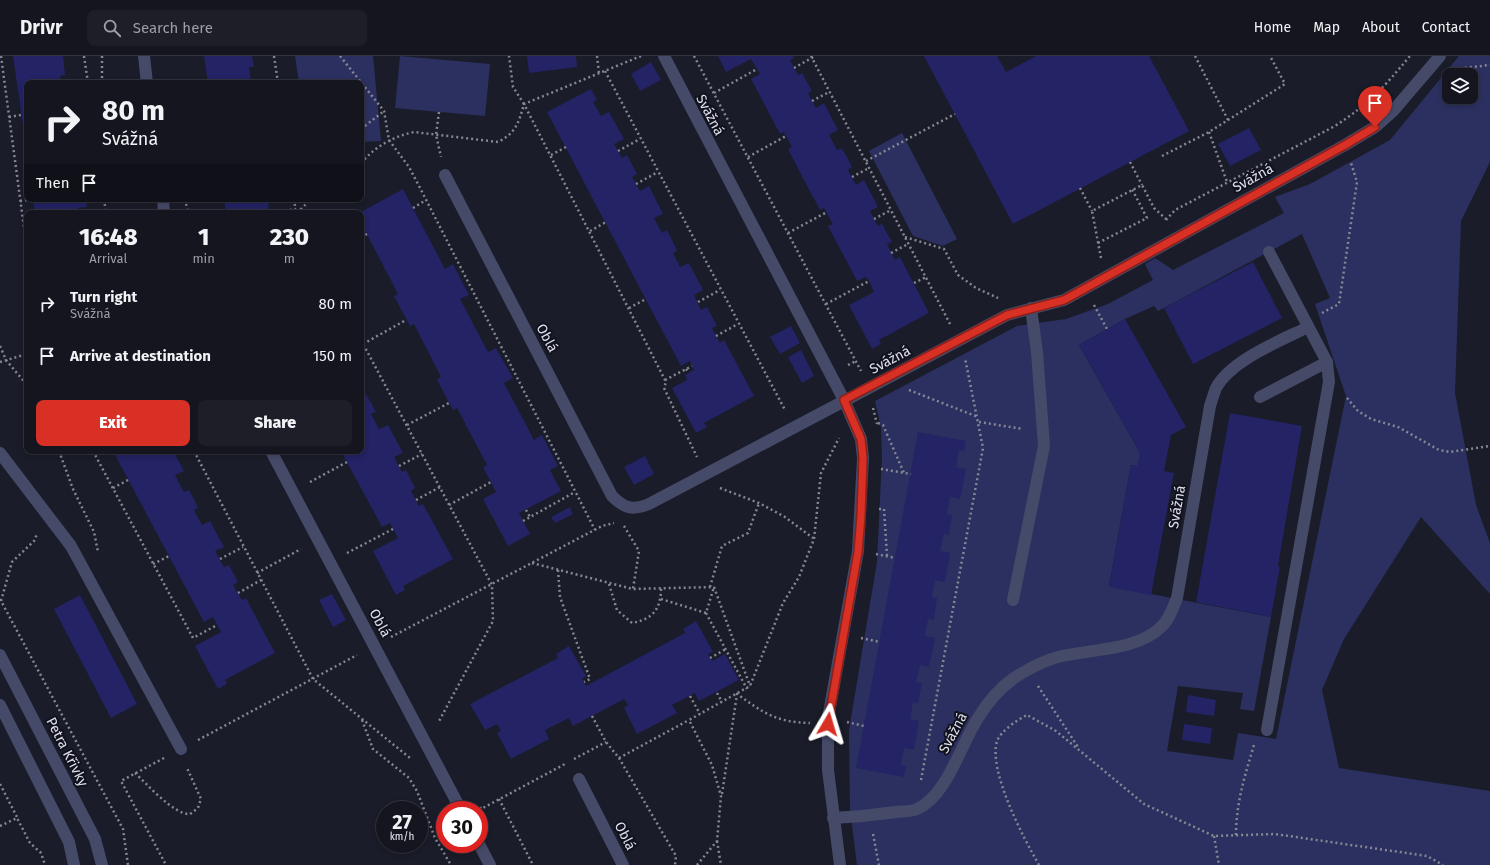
<!DOCTYPE html>
<html lang="en">
<head>
<meta charset="utf-8">
<style>
  body { margin:0; font-family:"Fira Sans",sans-serif; background:#1d1e28; color:#f1f3f6; height:100vh; display:flex; flex-direction:column; font-size:15px; white-space:nowrap }
  * { box-sizing:border-box; margin:0 }
  p { font-size:13px; color:#9d9fa4 }
  .icon { flex:none; width:22px; height:22px; fill:none; stroke:currentColor; stroke-width:2; stroke-linecap:round; stroke-linejoin:round }
  .map { position:relative; flex:1; overflow:hidden }
  .details { position:absolute; left:24px; top:154px; width:340px; height:244px; display:flex; flex-direction:column; background:#14151f; border-radius:8px; box-shadow:0 2px 6px #0003,0 0 0 1px #33343d }
  .details>* { flex:none }
  .guide { position:absolute; left:24px; top:24px; width:340px; height:122px; border-radius:8px; box-shadow:0 2px 6px #0003,0 0 0 1px #33343d; background:#14151f; color:#f1f3f6; overflow:hidden }
  .fabs { position:absolute; left:1442px; top:12px; display:grid; gap:8px }
  .fabs a { display:grid; place-items:center; width:36px; height:36px; border-radius:8px; background:#14151f; box-shadow:0 2px 6px #0003,0 0 0 1px #33343d; font-size:20px }
  .speed { position:absolute; left:376px; top:745px; display:flex; gap:8px; font-size:20px; font-weight:700; text-align:center }
  .speed>* { display:grid; place-content:center; width:52px; height:52px; border-radius:50%; background:#14151f; box-shadow:0 2px 6px #0003,0 0 0 1px #33343d; line-height:1 }
  .speed small { font-size:10px; font-weight:400 }
  .speed .limit { border:6px solid #d22; background:#fff; color:#111 }
  .pin { position:absolute; display:grid; place-items:center; width:34px; height:34px; color:#fff; margin:-41px -17px; border-radius:50% 50% 50% 0; rotate:-45deg; box-shadow:0 0 4px #0007 }
  .pin .icon { rotate:45deg }
  .me { position:absolute; width:44px; margin:-22px; rotate:7deg; stroke-linejoin:round; filter:drop-shadow(0 0 3px #0008) }
  .turn { display:flex; align-items:center; gap:14px; height:84px; padding:0 12px; font-size:18px }
  .turn .icon { width:52px; height:52px; stroke-width:2.5 }
  .turn b { display:block; font-size:28px; line-height:34px }
  .then { display:flex; align-items:center; height:38px; padding:0 12px; background:#0003; gap:8px; font-size:15px }
  .eta { display:flex; justify-content:space-evenly; align-items:center; height:68px; text-align:center }
  .eta b { font-size:24px; font-weight:800; line-height:28px }
  .cta { display:flex; gap:8px; margin-top:auto; padding:8px 12px }
  .cta a { flex:1; height:46px; border-radius:8px; background:#d93025; color:#fff; font-size:16px; font-weight:800; line-height:46px; text-align:center }
  .cta a+a { background:#1d1e28; color:#f1f3f6 }
  ul { padding:0; list-style:none }
  li { display:flex; align-items:center; gap:12px; height:52px; padding:0 12px }
  li div { flex:1 }
  li b { display:block; font-size:15px }
  li em { font-style:normal }
  header { display:flex; align-items:center; gap:24px; box-sizing:border-box; height:56px; padding:0 20px; background:#14151f; border-bottom:1px solid #33343d }
  header strong { font-size:19px }
  nav { display:flex; gap:22px; margin-inline-start:auto; font-size:14px }
  .search { width:280px; height:36px; background:#1d1e28; display:flex; align-items:center; gap:10px; box-sizing:border-box; padding:0 14px; border-radius:8px; color:#9d9fa4; font-size:15px }
  .map>svg:first-child { display:block }
  .green { fill:#2c3060; fill-rule:evenodd }
  .building { fill:#232365 }
  .lines { fill:none; stroke-linecap:round; stroke-linejoin:round }
  .path { stroke:#868793; stroke-width:2.5; stroke-dasharray:2 3; stroke-linecap:butt }
  .service { stroke:#464a69; stroke-width:12 }
  .minor { stroke:#464a69; stroke-width:12 }
  .tertiary { stroke:#464a69; stroke-width:12 }
  .route-casing { stroke:#8d1f18; stroke-width:10 }
  .route { stroke:#d93025; stroke-width:7 }
  .labels { text-anchor:middle; dominant-baseline:central; stroke-width:4; stroke-linejoin:round; paint-order:stroke }
  .street-label { font-size:14px; fill:#dfe0ea; stroke:#11121f }
</style>
</head>
<body>
<header>
<strong>Drivr</strong>
<div class="search"><svg class="icon" aria-label="search" viewBox="0 0 24 24"><circle cx="10" cy="10" r="6"/><path d="M15 15l6 6"/></svg>Search here</div>
<nav><a>Home</a><a>Map</a><a>About</a><a>Contact</a></nav>
</header>
<div class="map">
<svg width="1490" height="809" viewBox="0 0 1490 809">
  <rect width="100%" height="100%" fill="#1a1c29"/>
  <!-- green -->
  <g class="green">
    <path d="M295,0h78l8,85 -20,1v-59h-62z"/>
    <path d="M400,0l90,8 -5,52 -90,-8z"/>
    <path d="M1459,0h31v106l-29,59 -6,172 21,112 14,38v51l-69,-77 -77,122 -22,51 17,78 151,23v74h-633l-7,-56 -1,-79 28,-168 5,-105 -1,-29 -6,-27 142,-75 49,-7 42,-15 45,-24 -8,-16 10,-6 18,12 111,-57 -9,-16 35,-13 80,-44zM1449,19h22v22h-22zM1302,178l28,64 -15,6 31,92 -70,343 -38,-6 -5,27 -66,-9 11,-65 65,7 -3,16 14,2 17,-94 -162,-31 22,-121 7,1 2,-13 -61,-108 46,-26 29,-13 4,5 6,-3z"/>
    <path d="M902,77l55,106 -14,7 -30,-10 -44,-85z"/>
  </g>
  <!-- building -->
  <g class="building">
    <path d="M13,0h50l2,19 -5,1 1,7h-34v70z"/>
    <path d="M204,0h48l2,11h-5l2,16h-43z"/>
    <path d="M527,0h49l1,11 -48,6z"/>
    <path d="M718,0h75l1,2 -4,2 8,15 4,-2 10,18 -4,2 8,15 8,-5 14,27 -9,5 8,15 5,-2 5,9 5,10 -4,3 8,15 8,-5 14,27 -8,4 8,15 4,-2 10,18 -5,2 8,16 5,-3 29,56 -50,27 2,4 -9,5 -23,-44 25,-13 -5,-11 -3,-4 -9,4 -29,-55 5,-2 -9,-16 -4,2 -16,-30 -16,-31 4,-2 -8,-15 -4,2 -29,-55 9,-5 -9,-15 -25,13z"/>
    <path d="M924,0h73l9,16 30,-16h113l40,75 -176,93z"/>
    <path d="M651,6l10,18 -21,11 -9,-17z"/>
    <path d="M591,33l6,11 -4,2 8,14 8,-4 15,27 -10,5 8,14 5,-3 10,19 -5,3 8,14 9,-5 14,28 -9,4 8,15 5,-3 5,10 5,11 -4,2 7,14 9,-4 14,27 -9,5 7,15 6,-3 10,19 -5,2 8,15 4,-3 30,56 -50,27 3,4 -11,6 -24,-45 15,-8 -2,-5 9,-5 -4,-9 -9,5 -134,-254z"/>
    <path d="M1249,72l12,22 -31,16 -12,-22z"/>
    <path d="M403,133l42,80 8,-5 16,31 -9,4 28,53 8,-4 17,30 -9,5 30,57 8,-5 16,31 -8,4 11,21 -42,22 11,21 -22,12 -25,-47 13,-7 -13,-25 4,-2 -30,-57 -4,2 -4,-7 -12,-24 4,-2 -27,-53 -4,2 -16,-30 4,-2 -37,-71v-11z"/>
    <path d="M33,143h53l1,8 -9,1v5h-43z"/>
    <path d="M224,143h44l1,14h-43z"/>
    <path d="M1253,206l29,56 -89,46 -29,-56z"/>
    <path d="M1125,263l61,108 -15,8 -7,36 10,2 -23,122 -42,-8 22,-122 7,1 2,-13 -61,-108z"/>
    <path d="M791,270l9,17 -20,11 -10,-17z"/>
    <path d="M801,294l13,26 -12,7 -14,-26z"/>
    <path d="M366,338l10,18 -5,2 8,15 9,-4 15,28 -9,4 8,15 4,-2 9,18 -4,3 8,15 4,-2 30,55 -50,27 2,4 -9,5 -23,-44 25,-13 -8,-15 -8,4 -41,-76h20v-54z"/>
    <path d="M1230,357l72,13 -24,140 2,1 -9,50 -75,-15z"/>
    <path d="M918,376l48,9 -2,10 -5,-1 -3,17 10,2 -6,30 -10,-2 -3,17 5,1 -3,20 -5,-1 -4,17 10,2 -5,29 -10,-2 -3,17 5,1 -3,22 -6,-1 -3,17 10,2 -6,29 -9,-2 -4,17 6,1 -4,20 -5,-1 -3,17 9,2 -5,29 -10,-2 -3,17 5,1 -2,11 -48,-9z"/>
    <path d="M113,395h60l11,20 -9,4 9,17 5,-2 5,9 4,9 -4,2 8,15 8,-4 14,26 -9,4 9,16 5,-2 9,17 -5,3 9,15 4,-2 29,55 -50,27 2,4 -9,5 -23,-43 26,-14 -8,-15 -9,5z"/>
    <path d="M645,400l9,18 -20,11 -10,-18z"/>
    <path d="M570,451l3,7 -18,9 -4,-6z"/>
    <path d="M332,538l14,26 -13,7 -14,-27z"/>
    <path d="M80,539l57,109 -26,14 -57,-109z"/>
    <path d="M696,565l17,31 -5,2 4,7 13,-7 14,26 -40,21 -4,-8 -23,12 5,8 -40,21 -13,-26 4,-3 -4,-6 -51,27 -4,-8 -24,12 4,9 -38,20 -14,-26 4,-2 -4,-7 -12,6 -15,-26 88,-46 -2,-4 13,-8 17,30 -4,3 4,7 99,-53 -2,-4z"/>
    <path d="M1188,639l28,5 -2,16 -28,-4z"/>
    <path d="M1184,668l28,4 -2,16 -28,-4z"/>
  </g>
  <g class="lines">
    <!-- path -->
    <g class="path">
      <path d="M1,0l26,194"/>
      <path d="M84,0l4,27"/>
      <path d="M274,0l4,27"/>
      <path d="M340,0l44,55 5,29 20,27 9,17 177,346"/>
      <path d="M597,0l2,17"/>
      <path d="M641,0l-117,48 142,278 -2,6 33,69"/>
      <path d="M694,0l167,315"/>
      <path d="M811,0l139,268"/>
      <path d="M1195,0l33,64"/>
      <path d="M794,12l21,-12"/>
      <path d="M1455,13l35,-4"/>
      <path d="M605,15l180,339"/>
      <path d="M77,27l10,-1"/>
      <path d="M102,27v-27"/>
      <path d="M714,37l43,-24"/>
      <path d="M812,45l17,-9"/>
      <path d="M439,56l-3,23 5,22"/>
      <path d="M9,61l12,-2"/>
      <path d="M361,73l23,-18"/>
      <path d="M1209,76l18,50"/>
      <path d="M618,95l22,-12"/>
      <path d="M551,99l15,-8"/>
      <path d="M1162,100l47,-24 76,-48 -15,-28"/>
      <path d="M748,101l38,-21"/>
      <path d="M866,105l89,-47"/>
      <path d="M1130,106l12,23"/>
      <path d="M361,107c15,-17 31,-26 53,-31l84,10c18,-9 21,-20 26,-38l-11,-17 -4,-31"/>
      <path d="M852,121l17,-9"/>
      <path d="M636,128l22,-12"/>
      <path d="M1080,132l12,23"/>
      <path d="M104,143l2,14"/>
      <path d="M185,143l3,14"/>
      <path d="M294,143l2,14"/>
      <path d="M20,145l13,-2"/>
      <path d="M413,152l13,-8"/>
      <path d="M270,157l26,-4"/>
      <path d="M297,157l14,-14"/>
      <path d="M874,163l17,-9"/>
      <path d="M1166,164l9,-10 160,-84c34,-22 49,-39 75,-70"/>
      <path d="M590,175l16,-9"/>
      <path d="M788,177l39,-21"/>
      <path d="M361,181l6,-3"/>
      <path d="M905,181l39,12 14,26 18,13 22,10"/>
      <path d="M1098,187l49,-25 -15,-29"/>
      <path d="M891,197l17,-9"/>
      <path d="M1101,202l-9,-47 50,-26 12,23 12,11"/>
      <path d="M914,227l12,-6"/>
      <path d="M698,246l22,-12"/>
      <path d="M826,248l43,-23"/>
      <path d="M1094,249l13,24"/>
      <path d="M629,252l17,-9"/>
      <path d="M1322,257l17,-9 18,-122 -6,-19"/>
      <path d="M716,280l22,-12"/>
      <path d="M361,284l131,245 1,36 -55,102"/>
      <path d="M363,288l43,-24"/>
      <path d="M0,290l6,14 21,25"/>
      <path d="M0,306l27,-8"/>
      <path d="M848,309l8,-4"/>
      <path d="M686,313l3,4"/>
      <path d="M665,324l27,-14"/>
      <path d="M909,334l69,27"/>
      <path d="M1347,342l11,13 13,8 27,8 41,23 11,2 40,-6"/>
      <path d="M873,352l4,16"/>
      <path d="M979,366l44,7"/>
      <path d="M878,367l5,2 21,48"/>
      <path d="M407,369l42,-22"/>
      <path d="M59,395l14,38 21,43 4,20"/>
      <path d="M93,395l100,187 24,-13"/>
      <path d="M194,395l119,228 97,79"/>
      <path d="M399,410l23,-12"/>
      <path d="M881,413l30,5"/>
      <path d="M310,426l37,-20"/>
      <path d="M113,432l15,-8"/>
      <path d="M720,432l39,15 26,14 28,21"/>
      <path d="M416,444l24,-13"/>
      <path d="M449,449l42,-23"/>
      <path d="M879,453h5l3,47"/>
      <path d="M526,454l4,7"/>
      <path d="M523,465l52,-29"/>
      <path d="M624,470l15,25 -6,38"/>
      <path d="M347,497l46,-24"/>
      <path d="M876,498l19,4"/>
      <path d="M220,503l23,-12"/>
      <path d="M532,507l101,26 81,-2"/>
      <path d="M153,508l16,-8"/>
      <path d="M558,514l2,27 30,82 -6,3"/>
      <path d="M257,517l44,-24"/>
      <path d="M609,528l8,26 15,13c21,-4 29,-14 29,-35"/>
      <path d="M710,531l12,-41 26,-13 11,-30"/>
      <path d="M714,531l36,99"/>
      <path d="M238,537l23,-13"/>
      <path d="M0,543l123,230 5,36"/>
      <path d="M661,543l45,14 8,-26"/>
      <path d="M1,545l11,-39 22,-21 3,-7"/>
      <path d="M706,557l41,76"/>
      <path d="M391,581l211,-111 12,-3"/>
      <path d="M861,582l19,4"/>
      <path d="M710,602l16,-9"/>
      <path d="M1038,630l40,61"/>
      <path d="M717,637l5,9"/>
      <path d="M690,640l10,18"/>
      <path d="M592,660l14,26 13,16 57,98 -1,9"/>
      <path d="M362,664l11,29 36,29 8,13 18,47 16,27"/>
      <path d="M847,666l17,4"/>
      <path d="M198,684l159,-85"/>
      <path d="M164,702l-43,23 45,84"/>
      <path d="M619,702l70,-38"/>
      <path d="M574,703l32,-17"/>
      <path d="M135,717c12,11 39,42 55,41l8,-6 3,-9 -14,-31"/>
      <path d="M921,724l62,-332 -18,-90"/>
      <path d="M0,728l18,35"/>
      <path d="M722,738l15,-100c27,19 38,28 73,29"/>
      <path d="M499,743l34,66"/>
      <path d="M480,751l1,2 84,-45"/>
      <path d="M0,770l17,-8 13,25 11,10 4,12"/>
      <path d="M873,778l6,31"/>
      <path d="M1236,779c0,-32 9,-60 18,-90"/>
      <path d="M1214,780l5,29"/>
      <path d="M717,785l4,24"/>
      <path d="M697,809l20,-24 4,-45 -9,-31 -23,-45 61,-34 33,-83 16,-26 15,-38 7,-66 18,-35"/>
      <path d="M1039,809c-15,-26 -51,-94 -42,-124 4,-10 20,-21 30,-26l29,16 88,73 70,32 61,-2 152,22 16,9"/>
    </g>
    <!-- service -->
    <g class="service">
      <path d="M1260,341l67,-35"/>
      <path d="M0,397l71,93 110,203"/>
      <path d="M1013,544l31,-154 -7,-94 -6,-44"/>
      <path d="M1267,674l62,-348 -2,-20 -58,-110"/>
    </g>
    <!-- minor -->
    <g class="minor">
      <path d="M144,0l3,27"/>
      <path d="M664,0l180,344 17,39 2,19 -5,93 -30,167v52l12,95"/>
      <path d="M445,119l167,321c12,12 20,15 37,8l358,-189 57,-15 281,-155 30,-18 18,-16 47,-55"/>
      <path d="M163,143l1,14"/>
      <path d="M271,395l190,359"/>
      <path d="M579,723l44,86"/>
      <path d="M833,762c21,-1 42,-3 63,-6 6,-1 15,0 21,-3 30,-13 44,-65 61,-91 9,-15 22,-30 36,-40 14,-9 29,-17 44,-21 31,-8 79,-6 103,-30 8,-7 12,-19 16,-29l33,-192c2,-6 4,-13 6,-18 15,-28 64,-47 92,-61"/>
      <path d="M479,788l11,21"/>
    </g>
    <!-- tertiary -->
    <g class="tertiary">
      <path d="M0,599l95,184 7,26"/>
      <path d="M0,649l69,137 5,23"/>
    </g>
  </g>
  <g class="lines">
    <!-- route casing -->
    <g class="route-casing">
      <path id="route" d="M828,668l30,-172 3,-36 2,-58 -2,-19 -17,-39 163,-85 57,-15 281,-155 30,-18"/>
    </g>
    <!-- route -->
    <use href="#route" class="route"/>
  </g>
  <g class="labels">
    <!-- street labels -->
    <g class="street-label">
      <text transform="translate(710 59) rotate(62)">Svážná</text>
      <text transform="translate(1253 122) rotate(-29)">Svážná</text>
      <text transform="translate(547 282) rotate(62)">Oblá</text>
      <text transform="translate(890 304) rotate(-28)">Svážná</text>
      <text transform="translate(1177 451) rotate(-80)">Svážná</text>
      <text transform="translate(380 567) rotate(62)">Oblá</text>
      <text transform="translate(953 677) rotate(-62)">Svážná</text>
      <text transform="translate(67 696) rotate(63)">Petra Křivky</text>
      <text transform="translate(625 780) rotate(63)">Oblá</text>
    </g>
  </g>
</svg>
<div class="fabs">
<a><svg class="icon" aria-label="layers" viewBox="0 0 24 24"><path d="M12 4l9 5-9 5-9-5zM3 14l9 5 9-5"/></svg></a>
</div>
<div class="speed"><div>27<small>km/h</small></div><div class="limit">30</div></div>
<div class="pin" style="left:1375px;top:71px;background:#d93025"><svg class="icon" aria-label="arrive" viewBox="0 0 24 24"><path d="M6 21V4h12l-3 4 3 4H6"/></svg></div>
<svg class="me" style="left:828px;top:668px" viewBox="-20 -20 40 40"><path d="M0-17L14 15 0 8-14 15z" fill="#d93025" stroke="#fff" stroke-width="4"/></svg>
<div class="guide">
<div class="turn"><svg class="icon" aria-label="right" viewBox="0 0 24 24"><path d="M7 20v-9h11M14 6l5 5-5 5"/></svg><div><b>80 m</b>Svážná</div></div>
<div class="then">Then<svg class="icon" aria-label="arrive" viewBox="0 0 24 24"><path d="M6 21V4h12l-3 4 3 4H6"/></svg></div>
</div>
<section class="details">
<div class="eta">
<div><b>16:48</b><p>Arrival</p></div>
<div><b>1</b><p>min</p></div>
<div><b>230</b><p>m</p></div>
</div>
<ul>
<li><svg class="icon" aria-label="right" viewBox="0 0 24 24"><path d="M7 20v-9h11M14 6l5 5-5 5"/></svg><div><b>Turn right</b><p>Svážná</p></div><em>80 m</em></li>
<li><svg class="icon" aria-label="arrive" viewBox="0 0 24 24"><path d="M6 21V4h12l-3 4 3 4H6"/></svg><div><b>Arrive at destination</b></div><em>150 m</em></li>
</ul>
<div class="cta"><a>Exit</a><a>Share</a></div>
</section>
</div>
</body>
</html>
